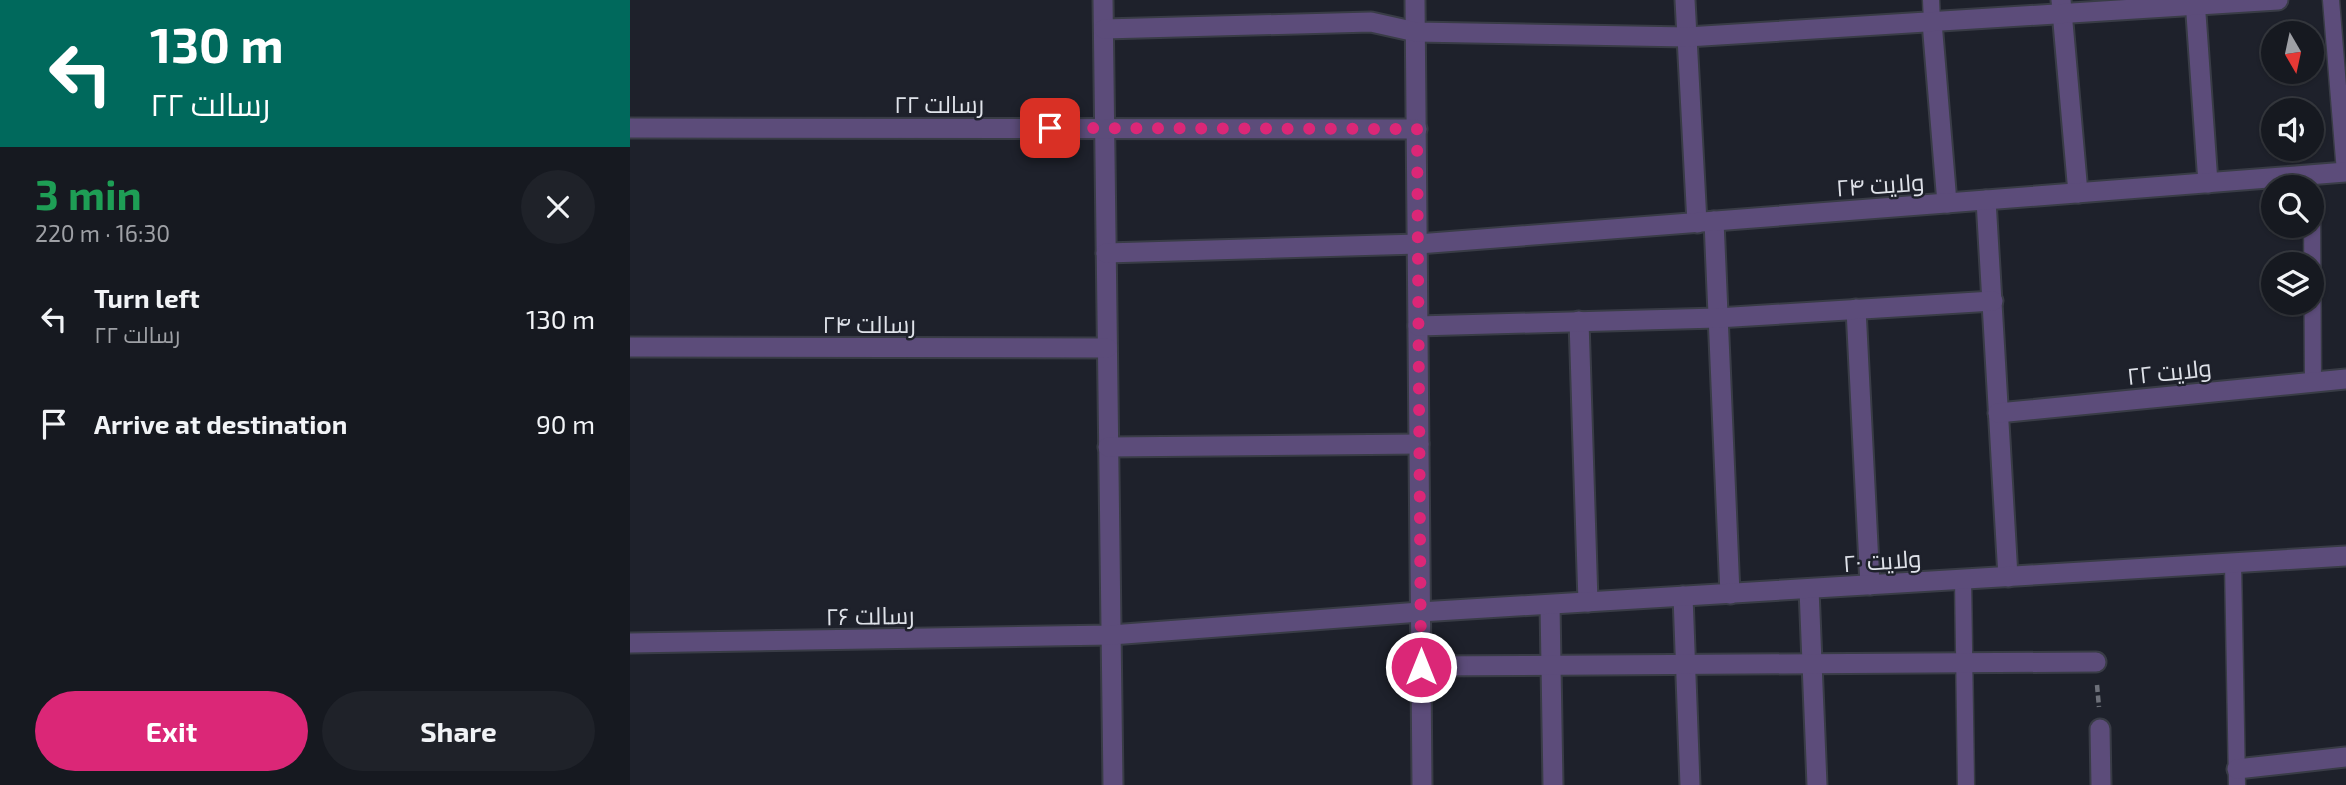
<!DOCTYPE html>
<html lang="en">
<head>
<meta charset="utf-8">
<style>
  body { margin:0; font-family:"Exo 2",Cairo,sans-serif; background:#1f2229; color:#f1f3f6; height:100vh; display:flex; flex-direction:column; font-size:26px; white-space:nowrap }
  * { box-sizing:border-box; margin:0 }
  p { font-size:23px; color:#9ea0a5 }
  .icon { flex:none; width:38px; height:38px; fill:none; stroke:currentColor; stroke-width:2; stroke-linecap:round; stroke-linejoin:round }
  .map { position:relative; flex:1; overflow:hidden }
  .details { display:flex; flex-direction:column; background:#161920; width:630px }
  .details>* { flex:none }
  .top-card { background:#00695c; color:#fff; overflow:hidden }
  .needle { width:46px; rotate:171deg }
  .tools { position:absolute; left:1631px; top:21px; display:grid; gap:14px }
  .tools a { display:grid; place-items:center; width:63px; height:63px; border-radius:50%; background:#161920; box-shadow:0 2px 5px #0004,0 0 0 2px #35383e; font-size:35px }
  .pin { position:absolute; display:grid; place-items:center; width:60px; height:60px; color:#fff; margin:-30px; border-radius:14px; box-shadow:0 4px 10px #0006 }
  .me { position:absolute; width:77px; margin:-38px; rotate:0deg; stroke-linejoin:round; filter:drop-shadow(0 0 5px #0008) }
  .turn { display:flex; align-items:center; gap:24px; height:147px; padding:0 35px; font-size:32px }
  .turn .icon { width:91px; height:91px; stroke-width:2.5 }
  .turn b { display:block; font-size:49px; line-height:60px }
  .round { display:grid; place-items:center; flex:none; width:74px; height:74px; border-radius:37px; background:#1f2229 }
  .head { display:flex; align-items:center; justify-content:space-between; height:119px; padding:0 35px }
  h1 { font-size:42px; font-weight:700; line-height:52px; color:#1e9e55 }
  .primary-button { display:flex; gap:14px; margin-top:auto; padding:14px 35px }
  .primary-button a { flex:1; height:80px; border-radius:42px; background:#db2777; color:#fff; font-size:28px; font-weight:700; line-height:80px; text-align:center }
  .primary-button a+a { background:#1f2229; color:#f1f3f6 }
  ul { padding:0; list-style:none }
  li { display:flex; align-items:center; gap:21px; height:105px; padding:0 35px }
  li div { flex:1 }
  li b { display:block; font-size:26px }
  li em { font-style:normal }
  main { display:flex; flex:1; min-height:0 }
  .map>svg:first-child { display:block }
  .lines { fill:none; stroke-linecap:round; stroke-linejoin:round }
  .service-casing { stroke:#393c46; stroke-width:19 }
  .minor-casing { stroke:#393c46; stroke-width:23 }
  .path { stroke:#6d7079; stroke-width:4.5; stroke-dasharray:7 3.5; stroke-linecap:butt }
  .service { stroke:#5c4c7a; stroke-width:16 }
  .minor { stroke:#5c4c7a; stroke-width:19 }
  .route { stroke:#db2777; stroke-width:12; stroke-dasharray:0 21.6 }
  .labels { text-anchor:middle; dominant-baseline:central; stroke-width:5; stroke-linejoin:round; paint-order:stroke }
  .street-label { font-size:24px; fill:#dfe2e9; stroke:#1e212b }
</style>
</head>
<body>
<main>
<section class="details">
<div class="top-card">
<div class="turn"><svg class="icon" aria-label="left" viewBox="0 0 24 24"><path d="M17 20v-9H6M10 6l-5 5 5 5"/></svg><div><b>130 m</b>رسالت ۲۲</div></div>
</div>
<div class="head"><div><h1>3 min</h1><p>220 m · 16:30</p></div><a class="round"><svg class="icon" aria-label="close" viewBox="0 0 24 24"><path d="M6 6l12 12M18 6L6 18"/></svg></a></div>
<ul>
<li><svg class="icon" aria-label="left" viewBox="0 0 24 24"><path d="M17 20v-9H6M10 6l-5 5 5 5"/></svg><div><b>Turn left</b><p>رسالت ۲۲</p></div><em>130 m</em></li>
<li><svg class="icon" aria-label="arrive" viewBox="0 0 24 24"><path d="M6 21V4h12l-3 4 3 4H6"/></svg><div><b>Arrive at destination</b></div><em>90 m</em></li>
</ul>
<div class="primary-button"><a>Exit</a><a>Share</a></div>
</section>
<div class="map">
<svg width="1716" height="785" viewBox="0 0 1716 785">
  <rect width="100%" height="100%" fill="#1e212b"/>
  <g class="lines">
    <!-- service casing -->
    <g class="service-casing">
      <g id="service">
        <path d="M1301,0l1,22"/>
        <path d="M1701,0l14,172"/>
        <path d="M1682,208l1,174"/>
        <path d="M1603,563l4,222"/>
        <path d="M1333,579l3,206"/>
      </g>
    </g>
    <!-- minor casing -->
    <g class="minor-casing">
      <g id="minor">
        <path d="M473,0l10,785"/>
        <path d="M785,0l7,785"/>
        <path d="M1055,0l12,223"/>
        <path d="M1431,0l17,193"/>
        <path d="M1565,0l13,183"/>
        <path d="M1302,22l15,181"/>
        <path d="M474,29l267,-7 45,10 271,5 591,-37"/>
        <path d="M0,128l787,1"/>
        <path d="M1356,200l22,377"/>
        <path d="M1084,221l16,373"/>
        <path d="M476,253l312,-9 928,-72"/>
        <path d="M1226,309l14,276"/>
        <path d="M949,321l9,281"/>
        <path d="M788,326l299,-8 276,-17"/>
        <path d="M0,347l477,1"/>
        <path d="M1368,413l348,-34"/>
        <path d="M478,447l311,-3"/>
        <path d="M1179,589l8,196"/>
        <path d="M1053,596l7,189"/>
        <path d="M920,605l3,180"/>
        <path d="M0,643l481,-8 309,-23 926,-56"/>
        <path d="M791,666l675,-4"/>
        <path d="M1470,729l1,56"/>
        <path d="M1607,769l109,-12"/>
      </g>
    </g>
    <!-- path -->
    <path class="path" d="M1467,685l2,22"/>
    <!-- service -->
    <use href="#service" class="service"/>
    <!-- minor -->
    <use href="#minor" class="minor"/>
  </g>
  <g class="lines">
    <!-- route -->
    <path class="route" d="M420,128l367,1 4,538"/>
  </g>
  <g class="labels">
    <!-- street labels -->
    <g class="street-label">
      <text x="309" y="103">رسالت ۲۲</text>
      <text transform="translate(1250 184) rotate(-4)">ولایت ۲۴</text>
      <text x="239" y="323">رسالت ۲۴</text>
      <text transform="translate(1539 371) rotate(-6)">ولایت ۲۲</text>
      <text transform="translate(1252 560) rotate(-4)">ولایت ۲۰</text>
      <text transform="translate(240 615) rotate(-1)">رسالت ۲۶</text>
    </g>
  </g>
</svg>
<div class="tools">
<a><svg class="needle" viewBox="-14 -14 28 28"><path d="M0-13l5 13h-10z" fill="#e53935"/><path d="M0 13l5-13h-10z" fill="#9ea0a5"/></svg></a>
<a><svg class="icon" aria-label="sound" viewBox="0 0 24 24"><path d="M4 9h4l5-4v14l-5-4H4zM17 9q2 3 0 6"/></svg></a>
<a><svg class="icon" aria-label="search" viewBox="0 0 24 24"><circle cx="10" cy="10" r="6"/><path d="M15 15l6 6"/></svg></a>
<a><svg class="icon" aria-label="layers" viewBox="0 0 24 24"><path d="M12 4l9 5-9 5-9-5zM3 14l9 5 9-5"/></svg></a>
</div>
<div class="pin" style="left:420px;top:128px;background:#d93025"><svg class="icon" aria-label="arrive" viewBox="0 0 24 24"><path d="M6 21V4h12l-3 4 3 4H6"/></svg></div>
<svg class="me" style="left:791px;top:667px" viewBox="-20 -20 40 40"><circle r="17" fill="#db2777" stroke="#fff" stroke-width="3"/><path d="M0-11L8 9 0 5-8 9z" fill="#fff"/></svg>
</div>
</main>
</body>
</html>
